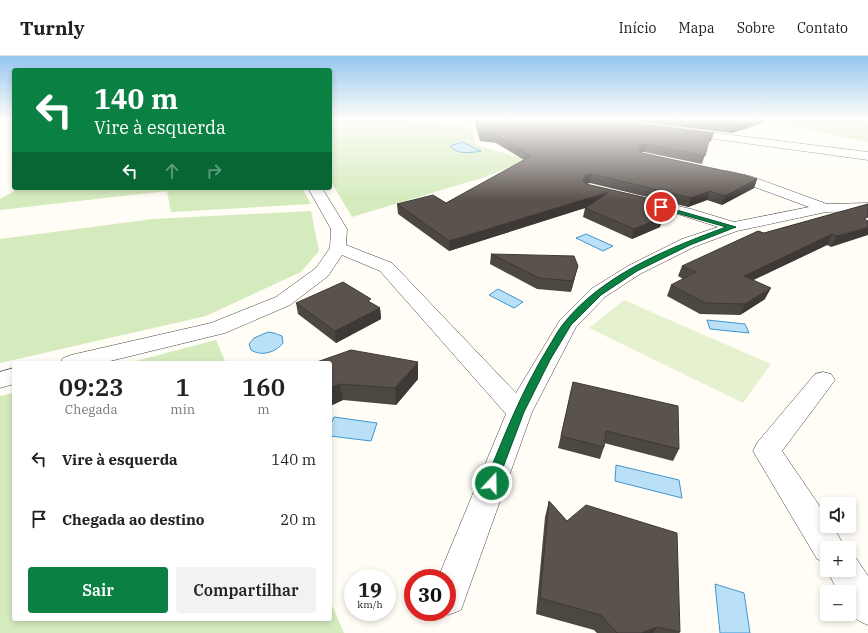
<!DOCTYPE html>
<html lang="pt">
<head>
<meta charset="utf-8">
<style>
  body { margin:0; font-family:"IBM Plex Serif",serif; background:#f2f2f2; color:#222; height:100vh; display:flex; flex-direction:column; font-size:15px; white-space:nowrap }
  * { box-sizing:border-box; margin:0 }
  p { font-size:13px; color:#767676 }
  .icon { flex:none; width:22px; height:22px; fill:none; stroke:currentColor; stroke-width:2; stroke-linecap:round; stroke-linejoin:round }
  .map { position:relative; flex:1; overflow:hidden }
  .side { position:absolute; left:12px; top:305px; width:320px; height:260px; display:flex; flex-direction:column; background:#fff; border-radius:4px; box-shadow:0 2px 6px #0003 }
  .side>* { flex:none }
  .guide { position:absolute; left:12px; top:12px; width:320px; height:122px; border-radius:4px; box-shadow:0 2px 6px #0003; background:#0b8043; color:#fff; overflow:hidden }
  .controls { position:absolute; left:820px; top:441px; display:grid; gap:8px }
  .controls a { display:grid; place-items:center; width:36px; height:36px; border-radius:4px; background:#fff; box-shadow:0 2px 6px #0003; font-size:20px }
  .speed { position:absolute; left:344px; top:513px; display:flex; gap:8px; font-size:20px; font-weight:700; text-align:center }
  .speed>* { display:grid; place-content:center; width:52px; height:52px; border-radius:50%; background:#fff; box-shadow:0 2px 6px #0003; line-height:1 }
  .speed small { font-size:10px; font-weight:400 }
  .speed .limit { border:6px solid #d22; background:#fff; color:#111 }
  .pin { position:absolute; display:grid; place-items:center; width:34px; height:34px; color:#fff; margin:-17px; border:2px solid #fff; border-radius:50%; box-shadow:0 1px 4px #0007 }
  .me { position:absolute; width:44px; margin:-22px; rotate:21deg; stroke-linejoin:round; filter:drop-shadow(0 0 3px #0008) }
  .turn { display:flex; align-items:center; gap:14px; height:84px; padding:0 16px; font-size:18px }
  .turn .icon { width:52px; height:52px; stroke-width:2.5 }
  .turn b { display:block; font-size:28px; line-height:34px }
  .lanes { display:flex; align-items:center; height:38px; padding:0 16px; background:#0003; justify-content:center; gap:20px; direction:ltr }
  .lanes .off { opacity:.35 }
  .eta { display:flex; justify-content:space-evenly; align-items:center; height:68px; text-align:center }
  .eta b { font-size:24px; font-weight:600; line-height:28px }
  .primary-button { display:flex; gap:8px; margin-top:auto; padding:8px 16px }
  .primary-button a { flex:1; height:46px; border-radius:4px; background:#0b8043; color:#fff; font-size:16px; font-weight:600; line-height:46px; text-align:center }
  .primary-button a+a { background:#f2f2f2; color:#222 }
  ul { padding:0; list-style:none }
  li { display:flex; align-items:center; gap:12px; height:60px; padding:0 16px }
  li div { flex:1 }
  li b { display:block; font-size:15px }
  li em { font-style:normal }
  header { display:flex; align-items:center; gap:24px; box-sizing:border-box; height:56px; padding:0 20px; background:#fff; border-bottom:1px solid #e0e0e0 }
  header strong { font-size:19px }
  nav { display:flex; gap:22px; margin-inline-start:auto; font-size:14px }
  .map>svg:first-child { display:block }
  .green { fill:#d5ebbd }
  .pitch { fill:#e6f2cf }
  .water { fill:#b9e0f7; stroke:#3f96cf }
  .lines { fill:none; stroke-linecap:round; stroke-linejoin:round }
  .minor-casing { stroke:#444; stroke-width:1 }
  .minor { fill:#fff; fill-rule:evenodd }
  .wall { fill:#4d4742 }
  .shaded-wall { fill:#3f3936 }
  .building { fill:#5a524d; stroke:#3f3936 }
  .route { fill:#0b8043; stroke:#07532c }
</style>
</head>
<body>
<header>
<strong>Turnly</strong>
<nav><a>Início</a><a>Mapa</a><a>Sobre</a><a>Contato</a></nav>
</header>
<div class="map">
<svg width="868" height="577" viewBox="0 0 868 577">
  <rect width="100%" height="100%" fill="#fffdf5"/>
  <!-- green -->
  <g class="green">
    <path d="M330,63h67l59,5 17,8 3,13 51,15 -42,17 -133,40 -22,-37z"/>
    <path d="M756,63h112v23z"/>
    <path d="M19,132h283l9,16 -140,8 -4,-21 -167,19v-11z"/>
    <path d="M311,155l8,40 -18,21 -95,44 -206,47v-124l153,-20z"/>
    <path d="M216,284l10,23h-98z"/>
    <path d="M14,337v226h316v-18l14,32h-344v-237z"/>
  </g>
  <!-- pitch -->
  <path class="pitch" d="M624,244l147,64 -28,39 -154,-75z"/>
  <!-- water -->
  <g class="water">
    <path d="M462,86l19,9c-11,2 -23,4 -31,-5z"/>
    <path d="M586,178l27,12 -10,5 -27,-13z"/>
    <path d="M498,233l25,13 -9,6 -25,-13z"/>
    <path d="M707,264l38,4 4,9 -39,-4z"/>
    <path d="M268,276l6,1 8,3 1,7c-7,9 -21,14 -32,7l-2,-6 5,-6z"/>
    <path d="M334,361l43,6 -6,18 -41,-5v-10z"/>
    <path d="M616,409l63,15 3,18 -67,-17z"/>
    <path d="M715,528l29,9 6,40h-30z"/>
  </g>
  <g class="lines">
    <!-- minor casing -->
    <g class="minor-casing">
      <g id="minor">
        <path d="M683,73l185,23v8l-189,-26 -1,-2z"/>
        <path d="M727,115l23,5 77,28 41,-1v8l-42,1 -89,19 -43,16 -54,27 -35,23 -29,30 -44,85 -71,198 -13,5 -7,-3h6v-34h-9l68,-164 -126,-143 -38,-16 -14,21 -38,29 -65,28 -123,30h-42l3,-5 8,-3 140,-32 65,-26 40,-29 14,-20 1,-19 -23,-41h14l25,41 -1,16 46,18 124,130 44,-73 31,-31 37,-23 54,-27 36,-12 -37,-12 -43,-10 -2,-3 2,-3 5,-1 48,11 43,13 75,-15 -68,-25 -19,-4 -1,-3 1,-3z"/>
        <path d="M14,312v16l-14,4v-16z"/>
        <path d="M823,316l8,2 4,6 -53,71 45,66v9h6l12,22h-18v15l-10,-4 -64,-108 4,-8 58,-69z"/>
        <path d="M849,499l7,3 12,18v49c-20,-8 -19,-13 -19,-33h-11l-11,-22h22z"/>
      </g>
    </g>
    <!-- minor -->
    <use href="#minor" class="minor"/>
  </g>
  <!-- wall -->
  <g class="wall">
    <path d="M474,63h130l107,22h-2l-7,23 -58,-12h-3l1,1 115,26 -3,9 -32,17 -15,-5 -19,7 -98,-24 -4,1 87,20 -3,10 -8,3 -2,10 -28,12 -49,-22 2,-9 -136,43 -51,-37 -1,-10 49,-1 78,-43 -28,-17 -16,-2z"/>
    <path d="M616,63h149l-2,4 -31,10z"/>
    <path d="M868,148l-37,43 -4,-2 -74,35 12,19 -25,16 -40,-1 -33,-18 4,-11 12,-6 -5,-3 4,-10 82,-33z"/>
    <path d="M491,198l87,12 -3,11 -4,15 -34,-3 -47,-25z"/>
    <path d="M296,247h76l8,5 1,11 -45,24 -38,-29z"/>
    <path d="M330,307l88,16 -22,26 -53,-5 -13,6z"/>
    <path d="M573,326l106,67 -6,12 -69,-18v4l-4,12 -42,-11z"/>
    <path d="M549,445l18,20 113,111 -1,1h-82l-3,-3 -58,-16 9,-97z"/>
  </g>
  <!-- shaded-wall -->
  <g class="shaded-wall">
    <path d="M757,63h8l-2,4 -31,10 3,-7z"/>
    <path d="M714,77l-3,8 -2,1 2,-8z"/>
    <path d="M646,88l-2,8 -5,1v-3l2,-5z"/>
    <path d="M592,118l-2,9 -6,1 -1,-4 2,-5z"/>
    <path d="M757,123l-3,9 -32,17 3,-9z"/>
    <path d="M710,135l-3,9 -19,7 3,-9z"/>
    <path d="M609,136l-2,9 -158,50v-10z"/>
    <path d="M673,148l-3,10 -21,8 3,-9z"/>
    <path d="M663,161l-3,10 -28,12 2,-10z"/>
    <path d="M868,171v8l-37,12 6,-11z"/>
    <path d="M832,178l-5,11 -88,42 5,-11z"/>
    <path d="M578,210l-3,11 -4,15 2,-11z"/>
    <path d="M771,232l-6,11 -25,16 5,-11z"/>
    <path d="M380,252l1,11 -45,24 -1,-12z"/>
    <path d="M418,306v17l-22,26 -1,-17z"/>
    <path d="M340,328l3,16 -13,6v-18z"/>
    <path d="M657,571l-4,6h-11z"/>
  </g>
  <!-- building -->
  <g class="building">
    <path d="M476,63h128l110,14 -3,1 -6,22 -59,-12 -5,1 -2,5 3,3 102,22 13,4 -32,17 -15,-5 -19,7 -99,-24 -7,1 -2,5 3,4 87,20 -21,9 11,4 -29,12 -49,-21 24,-16 -160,49 -52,-37 36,-9 13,8 85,-47 -35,-21 -16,-1z"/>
    <path d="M675,63h82l-22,7z"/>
    <path d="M868,148v13l-4,2 4,2v6l-31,9 -5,-2 -88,42 27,12 -26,16 -40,-1 -34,-18 25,-13 -14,-6 76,-35 6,2z"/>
    <path d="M491,198l83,2 4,10 -5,15 -34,-3z"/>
    <path d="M343,226l28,17 -3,2 12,7 -45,23 -39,-28z"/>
    <path d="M351,294l67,12 -23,26 -55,-4 -10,4v-25h-16z"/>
    <path d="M573,326l105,24 1,43 -73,-18 -2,16 -43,-11z"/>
    <path d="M549,445l18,20 19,-16 91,28 3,99 -23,-5 -15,6h-25l-16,-18 -61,-17z"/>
  </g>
  <!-- sky -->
  <linearGradient id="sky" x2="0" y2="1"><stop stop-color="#95c6ee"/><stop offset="0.44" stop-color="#fffefa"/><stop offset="1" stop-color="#fffefa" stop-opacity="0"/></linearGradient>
  <rect width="868" height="144" fill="url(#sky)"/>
  <!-- route -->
  <path class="route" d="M659,149l77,22 -46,18 -53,26 -36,24 -30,30 -21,35 -26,52 -28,74 -4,2 -5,-2 -2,-3c19,-47 36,-91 63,-135 5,-8 10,-18 16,-25 39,-49 105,-75 162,-96l-67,-19z"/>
</svg>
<div class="controls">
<a><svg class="icon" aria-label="sound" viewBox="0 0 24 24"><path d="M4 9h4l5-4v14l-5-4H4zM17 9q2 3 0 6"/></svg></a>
<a>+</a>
<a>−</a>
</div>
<div class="speed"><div>19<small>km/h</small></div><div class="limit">30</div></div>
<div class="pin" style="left:661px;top:151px;background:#d93025"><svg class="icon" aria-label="arrive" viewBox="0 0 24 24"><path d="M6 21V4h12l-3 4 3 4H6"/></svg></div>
<svg class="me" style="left:492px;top:427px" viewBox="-20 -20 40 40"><circle r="17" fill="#0b8043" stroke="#fff" stroke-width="3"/><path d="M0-11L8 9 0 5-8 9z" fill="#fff"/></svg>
<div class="guide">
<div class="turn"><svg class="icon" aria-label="left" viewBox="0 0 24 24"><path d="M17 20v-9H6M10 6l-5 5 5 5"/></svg><div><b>140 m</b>Vire à esquerda</div></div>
<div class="lanes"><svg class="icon" aria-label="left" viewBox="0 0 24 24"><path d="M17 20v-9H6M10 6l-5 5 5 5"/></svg><svg class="icon off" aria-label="ahead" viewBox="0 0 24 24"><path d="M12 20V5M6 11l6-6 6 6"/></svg><svg class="icon off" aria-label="right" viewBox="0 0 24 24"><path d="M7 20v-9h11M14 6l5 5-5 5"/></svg></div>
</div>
<section class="side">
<div class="eta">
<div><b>09:23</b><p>Chegada</p></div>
<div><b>1</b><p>min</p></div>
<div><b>160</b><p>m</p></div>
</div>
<ul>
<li><svg class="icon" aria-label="left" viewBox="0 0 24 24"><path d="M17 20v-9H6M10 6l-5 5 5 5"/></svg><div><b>Vire à esquerda</b></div><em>140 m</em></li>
<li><svg class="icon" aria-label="arrive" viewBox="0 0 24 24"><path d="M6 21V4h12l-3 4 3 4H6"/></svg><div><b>Chegada ao destino</b></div><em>20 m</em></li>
</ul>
<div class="primary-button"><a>Sair</a><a>Compartilhar</a></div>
</section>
</div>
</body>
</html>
